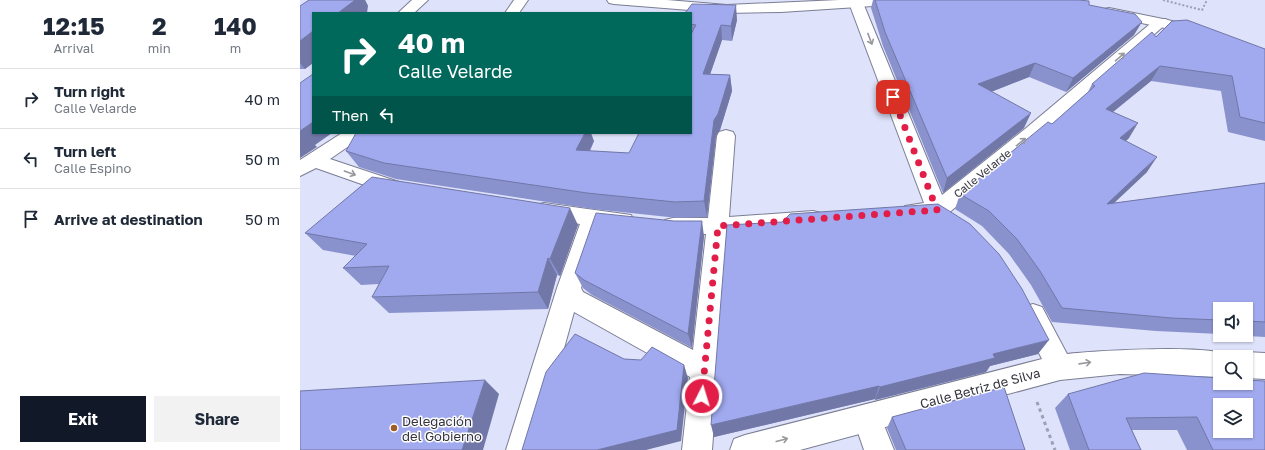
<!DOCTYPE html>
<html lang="en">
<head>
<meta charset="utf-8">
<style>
  body { margin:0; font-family:"Golos Text",sans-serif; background:#f2f2f3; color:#1f2937; height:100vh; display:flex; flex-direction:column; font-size:15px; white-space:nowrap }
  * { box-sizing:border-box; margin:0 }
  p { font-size:13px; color:#747a83 }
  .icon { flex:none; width:22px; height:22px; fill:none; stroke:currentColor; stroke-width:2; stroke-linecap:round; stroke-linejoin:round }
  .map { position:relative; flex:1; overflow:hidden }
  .panel { display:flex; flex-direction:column; background:#fff; width:300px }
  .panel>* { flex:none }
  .banner { position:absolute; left:12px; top:12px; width:380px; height:122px; border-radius:0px; box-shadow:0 1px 3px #0004; background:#00695c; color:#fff; overflow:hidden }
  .fabs { position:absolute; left:913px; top:302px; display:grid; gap:8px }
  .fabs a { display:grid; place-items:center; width:40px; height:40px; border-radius:0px; background:#fff; box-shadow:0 1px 3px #0004; font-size:20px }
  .pin { position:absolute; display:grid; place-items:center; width:34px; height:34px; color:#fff; margin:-17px; border-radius:8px; box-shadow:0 2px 6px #0006 }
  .me { position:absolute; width:44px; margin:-22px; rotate:5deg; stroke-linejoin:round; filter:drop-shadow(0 0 3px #0008) }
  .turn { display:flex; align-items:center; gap:14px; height:84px; padding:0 20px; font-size:18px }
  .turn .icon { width:52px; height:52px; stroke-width:2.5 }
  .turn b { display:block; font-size:28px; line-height:34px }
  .then { display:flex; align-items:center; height:38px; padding:0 20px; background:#0003; gap:8px; font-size:15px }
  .eta { display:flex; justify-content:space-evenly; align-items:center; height:68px; text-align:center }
  .eta b { font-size:24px; font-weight:700; line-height:28px }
  .primary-button { display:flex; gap:8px; margin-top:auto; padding:8px 20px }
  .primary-button a { flex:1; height:46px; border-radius:0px; background:#111827; color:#fff; font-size:16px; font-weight:700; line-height:46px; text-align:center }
  .primary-button a+a { background:#f2f2f3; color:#1f2937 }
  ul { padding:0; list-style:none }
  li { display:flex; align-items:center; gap:12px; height:60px; padding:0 20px; border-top:1px solid #e0e1e3 }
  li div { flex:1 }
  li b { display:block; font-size:15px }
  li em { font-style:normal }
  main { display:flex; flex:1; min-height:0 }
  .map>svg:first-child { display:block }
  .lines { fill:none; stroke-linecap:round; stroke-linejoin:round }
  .pedestrian-casing { stroke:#7b7e94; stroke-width:2 }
  .minor-casing { stroke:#7b7e94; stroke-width:2 }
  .secondary-casing { stroke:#7b7e94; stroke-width:2 }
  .path-far1 { stroke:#9ea1b4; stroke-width:2; stroke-dasharray:2 2; stroke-linecap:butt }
  .path { stroke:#9ea1b4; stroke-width:3; stroke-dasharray:3.5 3.5; stroke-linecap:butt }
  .pedestrian { fill:#fff; fill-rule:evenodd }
  .minor { fill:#fff; fill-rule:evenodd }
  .secondary { fill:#fff; fill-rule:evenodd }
  .wall { fill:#8a92ce }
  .shaded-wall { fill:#7177a7 }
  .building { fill:#a1aaef; stroke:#7177a7; fill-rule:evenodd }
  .oneway { stroke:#98999e }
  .route { stroke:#e11d48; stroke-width:7; stroke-dasharray:0 12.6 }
  .poi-dot { fill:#9e5d28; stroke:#fff; stroke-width:1.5 }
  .labels { text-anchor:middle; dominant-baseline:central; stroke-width:3; stroke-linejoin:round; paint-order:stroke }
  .street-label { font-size:11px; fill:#32333d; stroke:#fff }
  .near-street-label { font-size:13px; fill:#32333d; stroke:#fff }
  .near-poi-label { font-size:13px; fill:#32333d; stroke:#fff; text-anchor:start }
</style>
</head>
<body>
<main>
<section class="panel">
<div class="eta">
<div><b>12:15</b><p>Arrival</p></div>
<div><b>2</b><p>min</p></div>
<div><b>140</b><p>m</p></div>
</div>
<ul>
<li><svg class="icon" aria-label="right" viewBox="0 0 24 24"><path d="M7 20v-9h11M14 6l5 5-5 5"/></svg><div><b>Turn right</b><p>Calle Velarde</p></div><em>40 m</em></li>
<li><svg class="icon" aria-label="left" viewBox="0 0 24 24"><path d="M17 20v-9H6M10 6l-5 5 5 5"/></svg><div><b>Turn left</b><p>Calle Espino</p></div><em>50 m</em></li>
<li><svg class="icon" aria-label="arrive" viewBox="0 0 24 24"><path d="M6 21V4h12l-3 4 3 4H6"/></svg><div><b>Arrive at destination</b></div><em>50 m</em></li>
</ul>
<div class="primary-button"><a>Exit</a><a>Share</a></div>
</section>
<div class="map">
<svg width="965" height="450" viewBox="0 0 965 450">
  <rect width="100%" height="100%" fill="#dee2fa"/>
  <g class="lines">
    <!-- pedestrian casing -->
    <g class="pedestrian-casing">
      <path id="pedestrian" d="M567,404l10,4 17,42h-30l-11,-32 4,-10z"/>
    </g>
    <!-- minor casing -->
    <g class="minor-casing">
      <g id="minor">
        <path d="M112,0h16l-14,13h-16z"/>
        <path d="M214,0h14l-9,13h-14z"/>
        <path d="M551,0h10l2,3 79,192 83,-66 131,-110h10l2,3 -129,115 -94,79 -32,4 -8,-2 -3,-6 3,-6 19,-3 -75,-200z"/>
        <path d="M426,130l7,2 2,4 -6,81 84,-6 8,2 3,6 -3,6 -8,2 -85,6 -16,217h-30l8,-73 -116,-65 -38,138h-30l51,-162 23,-64 -44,-7 -3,-6 3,-6 8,-2 87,12 3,6 -3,6 -8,2 -22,-3 -20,62 2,4 110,58 13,-116h-33l-8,-2 -3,-6 3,-6 8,-2h35l9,-82 2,-4z"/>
        <path d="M42,133h22l-2,4 -32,22 75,25 3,5 -3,5 -7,2 -8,-2 -74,-26 -16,8v-16z"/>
        <path d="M733,304l9,3 25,47c23,-3 152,-11 163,3h-10v20l-100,-3 -60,6 -260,70h-70l4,-11 11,-4 297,-76 -22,-44 4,-8z"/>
        <path d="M946,352l19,1v26l-19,-1v-21h-10z"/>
      </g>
    </g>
    <!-- secondary casing -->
    <g class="secondary-casing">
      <g id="secondary">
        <path d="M307,0h60l60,5 112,-5h72l-2,3 -5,1 -123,8 -54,1 -113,-9 -5,-1z"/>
        <path d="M809,8l59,12 36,10 3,3 -3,3 -5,2 -34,-10 -61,-13 -2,-3 2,-3z"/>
      </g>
    </g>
    <!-- path-far1 -->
    <path class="path-far1" d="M863,0l39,10 5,-10"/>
    <!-- path -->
    <path class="path" d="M737,402l18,48"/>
    <!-- pedestrian -->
    <use href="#pedestrian" class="pedestrian"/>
    <!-- minor -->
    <use href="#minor" class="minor"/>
    <!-- secondary -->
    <use href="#secondary" class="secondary"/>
  </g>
  <!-- wall -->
  <g class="wall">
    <path d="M9,0h56l3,6 -55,7v50l-8,6h-5v-63z"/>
    <path d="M573,0h205l11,5 45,30 -68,57 -37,-15 -38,15 33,36 -81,65 -60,-147 -12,-38z"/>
    <path d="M391,13l46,7 -5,21 -10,-1 -12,34 20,1 2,16 -12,39 -4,6 -9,81 -29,1 -85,-9 -197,-30 -37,-12 -13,-16 248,-10 -4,10 39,2 62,-20z"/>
    <path d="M856,37l109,12v92l-37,-9 -7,-41 -70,-10 -38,31 16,26 -3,3 21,31 -33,31 151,-20v154l-35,-2h16v-26h-26v25l-64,-3 -104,-9 -21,-37 -22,-31 -27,-28 -27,-17 5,-15 92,-70 36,-32 4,-8z"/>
    <path d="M278,225l-18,51 -3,-1 -9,34 -159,4 -17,-16 7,-13 -18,1 -18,-17 13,-12 -33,-6 -18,-17z"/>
    <path d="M427,225l311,129 -48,12 -4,6 -111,28v-1l-161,38z"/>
    <path d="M404,236l-12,112 -100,-53 -9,-7 -8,-15z"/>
    <path d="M965,381v69h-78l-10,-20h-45l9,20h-71l-15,-42 13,-14z"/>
    <path d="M592,417l133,33h-129l-9,-22z"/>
  </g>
  <!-- shaded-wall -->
  <g class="shaded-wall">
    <path d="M54,0h11l3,6 -1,7h-29z"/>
    <path d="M436,5l1,15 -5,21 -1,-15z"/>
    <path d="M842,22l-8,13 -68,57 7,-14z"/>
    <path d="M421,25l1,15 -17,49 -2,-15z"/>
    <path d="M13,31v32l-8,6 -5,-6v-22z"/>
    <path d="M735,63l-6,14 -56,22 5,-15z"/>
    <path d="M860,66l-9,15 -53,43 8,-15z"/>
    <path d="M430,75l2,16 -12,39 -4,6 -9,81 -3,-16 10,-81z"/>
    <path d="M731,113l-7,15 -81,65 4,-15z"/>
    <path d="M13,122v11h19l-17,12 2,2 -17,11v-27z"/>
    <path d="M838,123l-9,15 -18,15 9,-15z"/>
    <path d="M285,133h6l3,8 -12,25 -6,-16z"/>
    <path d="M857,157l-10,15 -50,47 10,-15z"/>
    <path d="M270,208l8,17 -18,51 -10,-17z"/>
    <path d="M402,221l2,15 -12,112 -4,-14z"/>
    <path d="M248,258l9,17 -9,34 -10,-17z"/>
    <path d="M749,340l-11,14 -48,12 -4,6 -111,28 5,-13 113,-33z"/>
    <path d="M384,365l4,13 -7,63 -35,9h-49z"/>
    <path d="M185,380l14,14 -16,56h-21z"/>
    <path d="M579,386l-4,13 -161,38 -3,-12z"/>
  </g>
  <!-- building -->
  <g class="building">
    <path d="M9,0h45v1l-16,12h-25v18l-13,10v-35z"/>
    <path d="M575,0h203l11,1v4l46,9 7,8 -69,56 -38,-15 -57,21 53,29 -84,65 -62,-146z"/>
    <path d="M392,4l44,1 -5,21 -10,-1 -18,49 27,1 -12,39 -4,6 -10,81 -29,1 -88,-9 -203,-30 -38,-12 10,-18h229l-9,17 53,3 10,-20h52v-99l5,-9 -5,-1v-11h-6z"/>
    <path d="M887,20l78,29v74l-25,-6 -8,-41 -72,-10 -54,43 32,14 -18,15 37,19 -50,47 158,-21v139l-19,-1v-12h-26v11l-49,-2 -109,-10 -22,-37 -23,-32 -28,-28 -29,-17 88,-72 4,2 43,-38 -3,-2 60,-52 4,5 16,-16z"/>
    <path d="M13,74v48l-13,9v-48z"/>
    <path d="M72,177l198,31 -20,51 -2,-1 -10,34 -166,5 17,-31 -46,2 24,-24 -62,-11z"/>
    <path d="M638,204l32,20 29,30 23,35 27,51 -56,14 2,4 -115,29 -1,-1 -168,39 16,-200 55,-3 8,-8z"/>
    <path d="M296,213l78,8h28l-14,113 -104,-54 -9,-7z"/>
    <path d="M275,334l49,25 17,1 11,-13 32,18 -7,65 -80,20h-75l24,-78z"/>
    <path d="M844,373l76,5v5h26v-3l19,1v69h-52l-16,-33 -71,1 15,32h-52l-21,-56zM920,405h26v26h-26z"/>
    <path d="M185,380l-23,70h-162v-59z"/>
    <path d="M704,387l21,63h-119l-14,-33z"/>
  </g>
  <!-- one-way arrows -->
  <defs><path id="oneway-shaft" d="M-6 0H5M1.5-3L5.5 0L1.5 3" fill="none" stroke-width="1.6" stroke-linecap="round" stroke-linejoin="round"/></defs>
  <g class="oneway">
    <use href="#oneway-shaft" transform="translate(570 39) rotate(69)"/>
    <use href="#oneway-shaft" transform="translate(820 57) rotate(-41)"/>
    <use href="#oneway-shaft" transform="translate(721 142) rotate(-39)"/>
    <use href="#oneway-shaft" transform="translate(50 173) rotate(20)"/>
    <use href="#oneway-shaft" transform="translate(785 363) rotate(-8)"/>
    <use href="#oneway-shaft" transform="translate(482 440) rotate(-15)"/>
  </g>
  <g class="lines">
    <!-- route -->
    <path class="route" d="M402,396l16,-170 219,-16 -44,-113"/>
  </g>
  <!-- markers -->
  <circle class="poi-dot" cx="94" cy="428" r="4"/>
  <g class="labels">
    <!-- street labels -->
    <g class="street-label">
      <text transform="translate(682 173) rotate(-39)">Calle Velarde</text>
    </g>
    <!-- near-street labels -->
    <g class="near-street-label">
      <text transform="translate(680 388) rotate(-15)">Calle Betriz de Silva</text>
    </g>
    <!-- near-poi labels -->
    <g class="near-poi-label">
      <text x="102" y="421">Delegación<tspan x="102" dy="15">del Gobierno</tspan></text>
    </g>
  </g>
</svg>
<div class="fabs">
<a><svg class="icon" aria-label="sound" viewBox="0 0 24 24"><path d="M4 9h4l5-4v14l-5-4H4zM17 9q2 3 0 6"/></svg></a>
<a><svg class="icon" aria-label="search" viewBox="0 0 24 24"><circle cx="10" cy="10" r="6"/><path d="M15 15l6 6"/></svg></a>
<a><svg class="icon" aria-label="layers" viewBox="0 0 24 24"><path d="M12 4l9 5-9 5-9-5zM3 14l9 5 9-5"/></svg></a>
</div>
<div class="pin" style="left:593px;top:97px;background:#d93025"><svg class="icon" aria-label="arrive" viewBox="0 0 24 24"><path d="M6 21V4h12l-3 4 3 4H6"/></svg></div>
<svg class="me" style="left:402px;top:396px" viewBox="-20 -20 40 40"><circle r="17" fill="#e11d48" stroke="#fff" stroke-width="3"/><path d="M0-11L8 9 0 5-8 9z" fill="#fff"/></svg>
<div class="banner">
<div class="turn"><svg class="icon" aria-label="right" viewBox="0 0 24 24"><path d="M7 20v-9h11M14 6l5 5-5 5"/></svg><div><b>40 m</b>Calle Velarde</div></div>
<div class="then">Then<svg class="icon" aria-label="left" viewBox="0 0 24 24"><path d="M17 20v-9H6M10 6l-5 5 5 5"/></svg></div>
</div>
</div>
</main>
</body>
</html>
